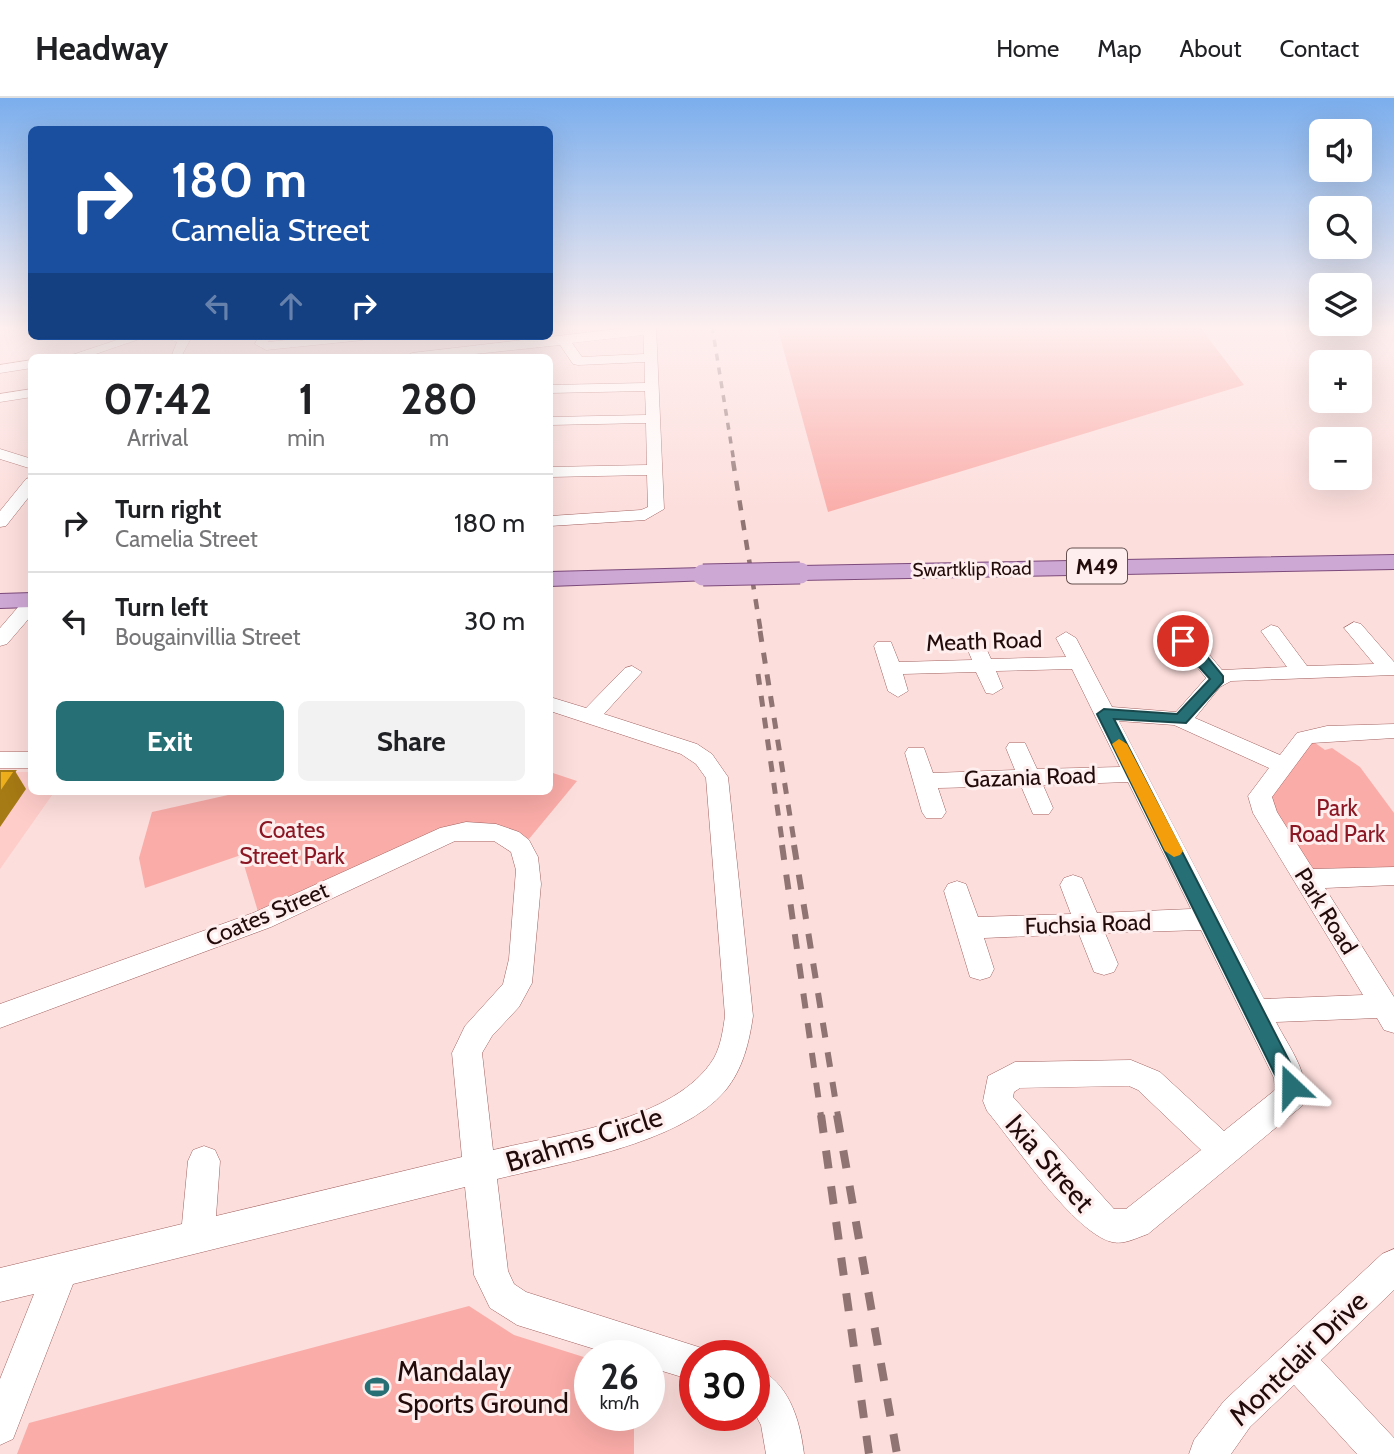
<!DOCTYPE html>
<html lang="en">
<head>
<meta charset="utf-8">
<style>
  body { margin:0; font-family:Cabin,sans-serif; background:#f2f2f2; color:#202124; height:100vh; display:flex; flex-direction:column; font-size:26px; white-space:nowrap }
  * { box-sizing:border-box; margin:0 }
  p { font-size:23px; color:#757577 }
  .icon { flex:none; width:38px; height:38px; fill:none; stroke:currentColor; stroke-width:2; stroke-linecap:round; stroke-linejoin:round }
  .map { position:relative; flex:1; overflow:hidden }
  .sheet { position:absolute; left:28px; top:256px; width:525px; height:441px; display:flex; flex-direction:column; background:#fff; border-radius:10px; box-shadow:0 7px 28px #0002 }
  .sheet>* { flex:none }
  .top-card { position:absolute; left:28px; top:28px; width:525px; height:214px; border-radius:10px; box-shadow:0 7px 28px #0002; background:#1a4fa0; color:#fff; overflow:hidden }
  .fabs { position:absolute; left:1309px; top:21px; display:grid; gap:14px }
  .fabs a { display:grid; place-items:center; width:63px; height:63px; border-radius:10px; background:#fff; box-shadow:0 7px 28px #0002; font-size:35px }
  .speed { position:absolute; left:574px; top:1242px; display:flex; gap:14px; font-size:35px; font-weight:700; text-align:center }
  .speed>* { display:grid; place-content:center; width:91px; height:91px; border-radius:50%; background:#fff; box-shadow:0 7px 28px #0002; line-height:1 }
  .speed small { font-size:18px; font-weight:400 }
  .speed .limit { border:10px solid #d22; background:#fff; color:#111 }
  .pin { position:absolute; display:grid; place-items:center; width:60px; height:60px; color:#fff; margin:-30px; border:4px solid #fff; border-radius:50%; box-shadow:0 2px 7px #0007 }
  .me { position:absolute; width:77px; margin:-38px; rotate:337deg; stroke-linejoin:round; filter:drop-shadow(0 0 5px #0008) }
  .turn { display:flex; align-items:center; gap:24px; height:147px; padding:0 28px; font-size:32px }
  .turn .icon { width:91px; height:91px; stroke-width:2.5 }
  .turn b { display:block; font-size:49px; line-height:60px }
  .lanes { display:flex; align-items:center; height:66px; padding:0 28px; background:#0003; justify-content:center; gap:35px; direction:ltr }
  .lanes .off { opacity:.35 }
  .eta { display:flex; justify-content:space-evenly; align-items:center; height:119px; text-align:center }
  .eta b { font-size:42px; font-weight:800; line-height:49px }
  .cta { display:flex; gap:14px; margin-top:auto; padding:14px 28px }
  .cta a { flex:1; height:80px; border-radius:10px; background:#256f75; color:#fff; font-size:28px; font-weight:800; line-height:80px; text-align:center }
  .cta a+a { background:#f2f2f2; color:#202124 }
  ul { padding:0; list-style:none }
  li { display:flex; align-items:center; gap:21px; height:98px; padding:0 28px; border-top:2px solid #e0e0e0 }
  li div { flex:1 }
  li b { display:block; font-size:26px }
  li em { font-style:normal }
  header { display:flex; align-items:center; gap:42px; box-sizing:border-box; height:98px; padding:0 35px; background:#fff; border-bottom:2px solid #e0e0e0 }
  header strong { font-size:33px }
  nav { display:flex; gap:38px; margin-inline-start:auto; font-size:24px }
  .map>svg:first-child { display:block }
  .built { fill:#fecdca }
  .green { fill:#faaca8 }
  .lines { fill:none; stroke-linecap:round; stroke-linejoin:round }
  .minor-casing { stroke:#a26260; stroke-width:1 }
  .major-casing { stroke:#7d4b7c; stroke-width:2 }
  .minor { fill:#fff; fill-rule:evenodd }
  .major { fill:#cea8d5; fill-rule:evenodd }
  .rail-far4 { stroke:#8f7473; stroke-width:3.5; stroke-dasharray:7 7; stroke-linecap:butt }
  .rail-far3 { stroke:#8f7473; stroke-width:4.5; stroke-dasharray:10 10; stroke-linecap:butt }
  .rail-far2 { stroke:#8f7473; stroke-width:5; stroke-dasharray:11 11; stroke-linecap:butt }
  .rail-far1 { stroke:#8f7473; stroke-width:6; stroke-dasharray:15 15; stroke-linecap:butt }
  .rail { stroke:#8f7473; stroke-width:8; stroke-dasharray:18 18; stroke-linecap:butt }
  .major-bridge-casing { stroke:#7d4b7c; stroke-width:23; stroke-linecap:butt }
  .major-bridge { stroke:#cea8d5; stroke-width:21 }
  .shaded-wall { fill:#a67a14 }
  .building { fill:#edaf1c; stroke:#a67a14; stroke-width:2 }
  .route { fill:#256f75; stroke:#18484c; stroke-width:2 }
  .slow { fill:#f59e0b }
  .labels { text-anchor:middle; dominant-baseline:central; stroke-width:6; stroke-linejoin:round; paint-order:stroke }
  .far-street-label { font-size:19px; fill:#230b0b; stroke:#feefee }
  .shield { fill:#feefee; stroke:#654f4f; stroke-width:2 }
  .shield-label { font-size:21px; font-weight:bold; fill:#230b0b }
  .street-label { font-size:23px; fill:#230b0b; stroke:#feefee }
  .park-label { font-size:23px; fill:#8c1724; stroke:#feefee }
  .near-street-label { font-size:28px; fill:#230b0b; stroke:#feefee }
  .near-poi-label { font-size:28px; fill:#230b0b; stroke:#feefee; text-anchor:start }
</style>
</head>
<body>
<header>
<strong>Headway</strong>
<nav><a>Home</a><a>Map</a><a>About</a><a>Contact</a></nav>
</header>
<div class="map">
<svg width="1394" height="1356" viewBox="0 0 1394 1356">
  <rect width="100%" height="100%" fill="#fcdedc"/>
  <!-- built -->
  <path class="built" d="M0,674h31l1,19h23l-55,78z"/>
  <!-- green -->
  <g class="green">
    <path d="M777,228h422l45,59 -416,127z"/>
    <path d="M1311,642l14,10 7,-2 28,19 34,46v58l-69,2 -18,-5 -39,-73z"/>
    <path d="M550,674l27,9 -48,58 -42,-15 -228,91 -18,-60 -96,33 -6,-30 13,-46 94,-21h304z"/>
    <path d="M469,1208l45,29 76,24v57h44v38h-617l12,-31z"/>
  </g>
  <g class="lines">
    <!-- minor casing -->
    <g class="minor-casing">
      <g id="minor">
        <path d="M644,228h12l8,183 -19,11 -95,6v-10l91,-6 7,-3 -1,-32 -97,2v-10l97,-2 -1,-42 -96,2v-8l96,-2 -1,-24 -95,2v-8l95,-2v-21l-67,3 -5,-1 -13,-19 -113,12h-42l7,-4zM644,237v19l-62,3 -10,-14z"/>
        <path d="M32,235v3h16l-6,4 -13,-1 -2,-3z"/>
        <path d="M129,238h19l-61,21h-21z"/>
        <path d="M160,238h23l7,4 -9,17h-10l6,-15z"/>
        <path d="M259,238h12l-3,6 58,-6h43l-6,4 -97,10 -11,-6z"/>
        <path d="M32,262v8l-32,5v-8z"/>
        <path d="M32,291v8l-32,5v-8z"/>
        <path d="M0,351l32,10v10l-32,-10z"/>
        <path d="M32,379v16l-26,33 -6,1v-16l26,-32z"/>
        <path d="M32,500v17l-25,29 -7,2v-18l25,-29z"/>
        <path d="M1354,524l7,2 33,38v13l-163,6 -11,6 -25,31 85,37 17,-22 30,-7 67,-2v14l-82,5 -40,54 5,15 36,57 81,-2v18l-69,3 69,109v36l-10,-3 -7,-12 -101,4c12,24 38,56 26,84l-154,128c-12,4 -24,11 -36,8 -38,-9 -98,-99 -125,-131l-4,-10 5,-25 27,-14 116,-2 29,12 64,59 51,-41 -1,-12 -73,-148 -96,3 13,31 -4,8 -10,3 -10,-3 -15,-38 -95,4 10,31 -4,8 -10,3 -10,-3 -26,-86 4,-7 9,-3 9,3 12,33 93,-3 -11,-29 4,-7 9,-3 9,3 15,35 94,-4 -63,-127 -85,3 10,23 -4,6h-16l-12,-28 -83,2 8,24 -4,6h-16l-4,-6 -17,-59 3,-5h16l9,25 82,-3 -9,-22 3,-5h16l12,26 83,-2 -48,-98 -76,2 7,17 -10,6 -7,-1 -10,-21 -73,2 5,17 -10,6 -10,-6 -14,-45 3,-4h14l8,20 73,-2 -7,-17 10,-6 7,2 9,20 75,-2 -10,-19 10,-6 10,6 36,69 64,5 30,-34 -25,-31 -14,-4 -3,-4 3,-4c26,-7 40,18 55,35l65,-3 -26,-36 10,-6 7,2 29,39 67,-2 -30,-36zM1119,623l55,4 95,43 -21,28 5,17 110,182 -99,4zM1129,988l9,4 63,60 -75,59h-12l-101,-112 1,-5 6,-4z"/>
        <path d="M632,568l10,6 -38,42 93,30 15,10 16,23 25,239c-4,27 -10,53 -28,75 -45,53 -163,72 -228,88l11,92 6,13 12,8 182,58 2,6h-15v25l-46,-14v-11h-32l-100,-31 -27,-17 -16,-33 -9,-88 -392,97 -60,155 -13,6v-66l34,-85 -34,8v-34l182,-44 6,-63 5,-11 11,-4 11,4 5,11 -4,55 246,-59 -10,-104 13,-27 38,-42 6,-25 7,-89 -5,-18 -17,-11h-39l-184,86 -271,101v-24l253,-91 187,-85 26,-6 30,2 23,8 10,8 9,17 3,27 -9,99 -13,24 -27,29 -10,17 11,97c66,-16 183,-29 221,-92 7,-13 9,-28 11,-42l-19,-238 -10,-14 -15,-10 -131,-43v-14l36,11 39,-40z"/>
        <rect x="0" y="654" width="32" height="16"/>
        <path d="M1394,1151v41l-73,70 73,78v16h-37l-63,-69 -44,42 -19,27h-42l5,-14 30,-39 158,-147z"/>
        <path d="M754,1269c35,14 46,53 50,87h-38l-5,-29 -7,-13z"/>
      </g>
    </g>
    <!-- major casing -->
    <g class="major-casing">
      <g id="major">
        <path d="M1394,457v14l-594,11 -11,-7 11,-7z"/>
        <path d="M703,470l8,2 3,5 -3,5 -161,6v-14z"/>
        <path d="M32,495v14l-32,1v-14z"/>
      </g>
    </g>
    <!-- minor -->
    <use href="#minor" class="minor"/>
    <!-- major -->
    <use href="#major" class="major"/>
    <!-- rail-far4 -->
    <path class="rail-far4" d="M712,228l22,136"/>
    <!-- rail-far3 -->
    <path class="rail-far3" d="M733,363l28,172"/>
    <!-- rail-far2 -->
    <g class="rail-far2">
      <path d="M760,533l35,216"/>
      <path d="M758,576l25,173"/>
    </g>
    <!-- rail-far1 -->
    <g class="rail-far1">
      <path d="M782,747l39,271"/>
      <path d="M794,747l44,271"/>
    </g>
    <!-- rail -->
    <g class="rail">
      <path d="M821,1017l48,339"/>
      <path d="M837,1017l60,339"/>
    </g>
    <!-- major-bridge casing -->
    <g class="major-bridge-casing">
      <path id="major-bridge" d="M703,477l97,-2"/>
    </g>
    <!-- major-bridge -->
    <use href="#major-bridge" class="major-bridge"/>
  </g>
  <!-- shaded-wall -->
  <path class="shaded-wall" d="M15,673l11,18 -26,38v-34z"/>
  <!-- building -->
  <path class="building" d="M0,673h15l-15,22z"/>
  <!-- sky -->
  <linearGradient id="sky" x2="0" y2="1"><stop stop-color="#7baeed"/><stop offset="0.55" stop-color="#fef0ef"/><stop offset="1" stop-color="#fef0ef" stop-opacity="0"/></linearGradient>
  <rect width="1394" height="418" fill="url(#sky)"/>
  <!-- route -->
  <path class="route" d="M1183,539l13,6 27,33v6l-37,41 -72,-4 185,361 3,6 -3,7 -8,3 -7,-3 -187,-379 7,-5 73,5 33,-35 -34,-38z"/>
  <!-- slow -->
  <path class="slow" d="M1119,641l8,5 56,107 -3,4 -6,2 -9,-6 -53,-107z"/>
  <!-- icons -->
  <defs>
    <g id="stadium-bare" transform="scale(1.89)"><path d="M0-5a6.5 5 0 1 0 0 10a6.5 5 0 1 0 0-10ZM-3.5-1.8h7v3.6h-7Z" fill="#256f75" stroke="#feefee" stroke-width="2.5" paint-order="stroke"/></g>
  </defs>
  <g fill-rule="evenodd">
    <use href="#stadium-bare" x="377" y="1289"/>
  </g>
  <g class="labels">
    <!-- far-street labels -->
    <g class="far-street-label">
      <text transform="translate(972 471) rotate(-1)">Swartklip Road</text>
    </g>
    <!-- shield labels -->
    <rect class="shield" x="1067" y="450.5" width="60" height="35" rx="5"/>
    <g class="shield-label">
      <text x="1097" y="468">M49</text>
    </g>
    <!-- street labels -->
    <g class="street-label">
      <text transform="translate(984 543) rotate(-2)">Meath Road</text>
      <text transform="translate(1030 679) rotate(-2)">Gazania Road</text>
      <text transform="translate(1326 813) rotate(58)">Park Road</text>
      <text transform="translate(267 816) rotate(-23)">Coates Street</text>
      <text transform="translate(1088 826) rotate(-2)">Fuchsia Road</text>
    </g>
    <!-- park labels -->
    <g class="park-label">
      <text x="1337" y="710">Park<tspan x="1337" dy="26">Road Park</tspan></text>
      <text x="292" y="732">Coates<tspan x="292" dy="26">Street Park</tspan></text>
    </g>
    <!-- near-street labels -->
    <g class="near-street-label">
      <text transform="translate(584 1041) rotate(-17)">Brahms Circle</text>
      <text transform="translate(1050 1065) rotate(49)">Ixia Street</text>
      <text transform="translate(1298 1260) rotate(-44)">Montclair Drive</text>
    </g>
    <!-- near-poi labels -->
    <g class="near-poi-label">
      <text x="397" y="1273">Mandalay<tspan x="397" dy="32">Sports Ground</tspan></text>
    </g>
  </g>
</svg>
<div class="fabs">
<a><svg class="icon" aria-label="sound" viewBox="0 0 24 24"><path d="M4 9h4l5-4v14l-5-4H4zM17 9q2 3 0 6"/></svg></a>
<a><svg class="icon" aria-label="search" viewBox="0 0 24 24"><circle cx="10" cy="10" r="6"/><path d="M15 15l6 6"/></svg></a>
<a><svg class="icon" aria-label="layers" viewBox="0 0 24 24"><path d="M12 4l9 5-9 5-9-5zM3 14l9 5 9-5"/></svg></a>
<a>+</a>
<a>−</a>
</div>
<div class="speed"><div>26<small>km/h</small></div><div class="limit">30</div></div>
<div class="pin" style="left:1183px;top:543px;background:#d93025"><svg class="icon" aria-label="arrive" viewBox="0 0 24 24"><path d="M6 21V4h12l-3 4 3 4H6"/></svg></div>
<svg class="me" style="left:1291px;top:988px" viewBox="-20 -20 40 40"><path d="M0-17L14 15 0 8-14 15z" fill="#256f75" stroke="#fff" stroke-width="4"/></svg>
<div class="top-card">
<div class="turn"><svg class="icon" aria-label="right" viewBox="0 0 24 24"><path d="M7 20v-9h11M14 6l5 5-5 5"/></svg><div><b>180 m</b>Camelia Street</div></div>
<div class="lanes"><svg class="icon off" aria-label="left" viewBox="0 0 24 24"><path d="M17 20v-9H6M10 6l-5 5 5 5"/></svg><svg class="icon off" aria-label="ahead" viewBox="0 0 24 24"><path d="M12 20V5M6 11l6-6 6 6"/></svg><svg class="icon" aria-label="right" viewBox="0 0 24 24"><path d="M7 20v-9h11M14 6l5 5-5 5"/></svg></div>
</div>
<section class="sheet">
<div class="eta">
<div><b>07:42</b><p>Arrival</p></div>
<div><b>1</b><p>min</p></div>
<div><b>280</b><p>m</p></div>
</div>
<ul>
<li><svg class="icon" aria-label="right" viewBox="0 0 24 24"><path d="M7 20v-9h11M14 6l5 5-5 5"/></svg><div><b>Turn right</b><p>Camelia Street</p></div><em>180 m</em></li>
<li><svg class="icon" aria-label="left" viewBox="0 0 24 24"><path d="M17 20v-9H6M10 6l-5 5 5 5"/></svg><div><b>Turn left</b><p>Bougainvillia Street</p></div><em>30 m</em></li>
</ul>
<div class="cta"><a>Exit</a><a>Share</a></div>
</section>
</div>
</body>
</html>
